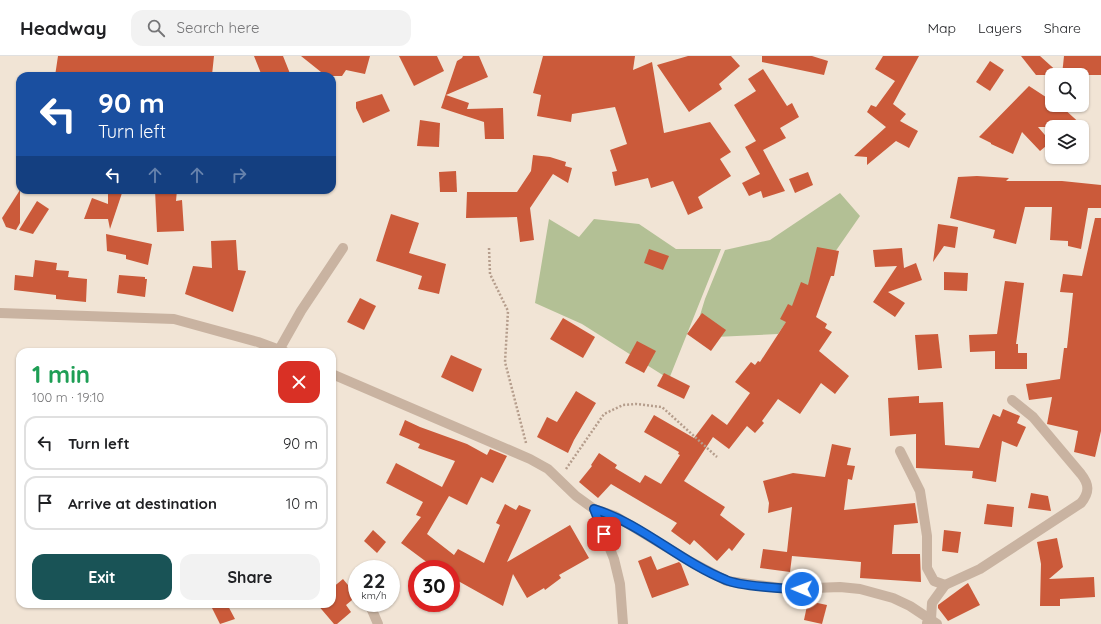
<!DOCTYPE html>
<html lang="en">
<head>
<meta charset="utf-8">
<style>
  body { margin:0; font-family:Quicksand,sans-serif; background:#f2f2f2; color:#202124; height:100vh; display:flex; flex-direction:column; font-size:15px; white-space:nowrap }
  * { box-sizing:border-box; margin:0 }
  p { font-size:13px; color:#757577 }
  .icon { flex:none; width:22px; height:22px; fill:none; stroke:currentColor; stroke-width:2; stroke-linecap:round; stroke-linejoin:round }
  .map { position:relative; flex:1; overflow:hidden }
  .side { position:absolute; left:16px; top:292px; width:320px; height:260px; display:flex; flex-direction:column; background:#fff; border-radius:12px; box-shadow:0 1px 3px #0004 }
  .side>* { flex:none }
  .top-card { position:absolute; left:16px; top:16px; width:320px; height:122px; border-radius:12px; box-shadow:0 1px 3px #0004; background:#1a4fa0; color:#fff; overflow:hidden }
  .controls { position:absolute; left:1045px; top:12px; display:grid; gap:8px }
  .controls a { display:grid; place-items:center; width:44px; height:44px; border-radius:8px; background:#fff; box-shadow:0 1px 3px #0004; font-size:20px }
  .speed { position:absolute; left:348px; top:504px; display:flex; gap:8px; font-size:20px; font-weight:700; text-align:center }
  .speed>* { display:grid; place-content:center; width:52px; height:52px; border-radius:50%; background:#fff; box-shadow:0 1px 3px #0004; line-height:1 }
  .speed small { font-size:10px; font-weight:400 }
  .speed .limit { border:6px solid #d22; background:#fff; color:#111 }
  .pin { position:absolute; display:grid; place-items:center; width:34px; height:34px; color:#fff; margin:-17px; border-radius:8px; box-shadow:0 2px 6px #0006 }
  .me { position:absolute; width:44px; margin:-22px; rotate:271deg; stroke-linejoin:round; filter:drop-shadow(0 0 3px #0008) }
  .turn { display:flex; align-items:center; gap:14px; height:84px; padding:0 16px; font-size:18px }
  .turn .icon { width:52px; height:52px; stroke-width:2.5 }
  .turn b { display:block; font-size:28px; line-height:34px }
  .lanes { display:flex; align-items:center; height:38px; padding:0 16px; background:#0003; justify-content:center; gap:20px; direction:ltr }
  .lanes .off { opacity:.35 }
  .round { display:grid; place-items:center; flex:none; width:42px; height:42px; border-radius:12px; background:#f2f2f2 }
  .overview { display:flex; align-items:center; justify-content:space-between; height:68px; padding:0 16px }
  h1 { font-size:24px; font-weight:700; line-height:30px; color:#1e9e55 }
  .action { display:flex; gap:8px; margin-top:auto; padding:8px 16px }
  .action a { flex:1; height:46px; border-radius:12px; background:#195356; color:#fff; font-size:16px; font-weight:700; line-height:46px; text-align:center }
  .action a+a { background:#f2f2f2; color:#202124 }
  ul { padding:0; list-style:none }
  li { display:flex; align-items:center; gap:12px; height:54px; margin:0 8px 6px; padding:0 8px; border:2px solid #e0e0e0; border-radius:12px }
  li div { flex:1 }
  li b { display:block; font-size:15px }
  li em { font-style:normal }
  header { display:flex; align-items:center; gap:24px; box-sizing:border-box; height:56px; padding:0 20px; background:#fff; border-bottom:1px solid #e0e0e0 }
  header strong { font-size:19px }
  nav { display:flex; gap:22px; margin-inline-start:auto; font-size:14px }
  .search { width:280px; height:36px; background:#f2f2f2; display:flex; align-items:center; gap:10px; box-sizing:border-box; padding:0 14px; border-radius:12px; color:#757577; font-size:15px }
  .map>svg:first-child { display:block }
  .green { fill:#b3c095 }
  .building { fill:#cb5a3a }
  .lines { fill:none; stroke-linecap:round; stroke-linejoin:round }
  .path { stroke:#b59d8c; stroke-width:2.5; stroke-dasharray:2 2; stroke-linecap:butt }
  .minor { stroke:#c9b3a1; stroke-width:10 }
  .route-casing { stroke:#114b97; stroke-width:10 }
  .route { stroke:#1a73e8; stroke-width:7 }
</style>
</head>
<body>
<header>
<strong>Headway</strong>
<div class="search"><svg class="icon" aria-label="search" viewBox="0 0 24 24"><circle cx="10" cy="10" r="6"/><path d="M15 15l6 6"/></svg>Search here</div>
<nav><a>Map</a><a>Layers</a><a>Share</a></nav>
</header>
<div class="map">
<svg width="1101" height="568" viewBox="0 0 1101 568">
  <rect width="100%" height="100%" fill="#f1e4d5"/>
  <!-- green -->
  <g class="green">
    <path d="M840,137l20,23 -82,118 -85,4 12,-39 20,-49 45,-10z"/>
    <path d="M549,163l30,18 15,-18 45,5 37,25h45l-52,130 -87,-55 -47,-21z"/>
  </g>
  <!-- building -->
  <g class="building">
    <path d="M58,0h156l-2,19 -16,-2v3h-141z"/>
    <path d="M254,0h29l8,20h-29z"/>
    <path d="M301,0h69l-5,18 -19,-4 -4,6h-16z"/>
    <path d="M399,0h38l7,15 -30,15z"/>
    <path d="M463,0h16l9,21 -42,18 23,8 -2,6 36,-1 1,31h-19l-1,-17 -43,-14 16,-47 5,-3z"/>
    <path d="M543,0h92l-2,14 19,-8 12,71 46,-11 21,30 -11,7 11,17 -33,21 5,11 -15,7 -15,-34 -22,7 -3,-10 -33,8 -3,-14 5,-1 -7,-21 17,-6 -12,-37 -43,7 -1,8 -34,-6 4,-21 -8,-2z"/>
    <path d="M688,0h43l9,10 -21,18 3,5 -33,23 -32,-47z"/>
    <path d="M762,0h50l16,5 -4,14 -62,-13z"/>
    <path d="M883,0h36l-26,48 13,10 -6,7 18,10 -9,17 -13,-7 -29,24v-8l-13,-1 32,-29 -19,-15 4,-7 5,2 19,-26 -20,-12z"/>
    <path d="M1021,0h19l21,19h-25z"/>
    <path d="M1064,0h37v19h-39z"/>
    <path d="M990,5l14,9 -14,21 -14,-9z"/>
    <path d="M763,13l24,37 5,-3 7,14 -19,11 6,10 -23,12 22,41 -22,7 -2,-7 -12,5 -7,-13 18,-9 -15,-27 11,-6 -22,-36 22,-14 -8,-12z"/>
    <path d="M1029,30l23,15v4h5l3,3 2,-1 22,20h-46l13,15 -11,9 -18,-19 -9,22 -22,-10v-1l-12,-6z"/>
    <path d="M382,38l8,17 -27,12 -7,-15v-6z"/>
    <path d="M420,64l20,3 -1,24 -22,-1z"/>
    <path d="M533,99l17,2 16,5 -1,4 7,2 -4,15 -15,-9 -23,34 4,32 -14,2 -3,-25 -51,1 1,-26h50l14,-21z"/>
    <path d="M456,115l1,21h-17l-1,-20z"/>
    <path d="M808,116l5,13 -18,8 -6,-14z"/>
    <path d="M977,120l32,2 -3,3h56l39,4v23h-13l-7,41 -13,-3v-5l-18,-1 2,-33h-27l-9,37 -23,-6 2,-8 -45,-12 8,-41z"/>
    <path d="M20,134v33l-4,7 -10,-3 -4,-9z"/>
    <path d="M108,134h15l-13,39 -2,-10h-24l8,-21 16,6z"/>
    <path d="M155,134h22l-1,11 6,-1 2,31 -27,1z"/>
    <path d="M37,145l12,8 -16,25 -14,-4z"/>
    <path d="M391,158l28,9 -10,30 37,11 -7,30 -21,-5 4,-13 -46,-15z"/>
    <path d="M1095,162h6v213l-6,26 -21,-5 4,-21 -31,-7 5,-27 -23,3 -3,-16 34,-5 4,-31h3l6,-55 -13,-1 3,-18 19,2z"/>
    <path d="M938,168l20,3 -3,21 -11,-2 -11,16z"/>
    <path d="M106,178l46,10 -4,21 -22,-6v-4l-19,-4z"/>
    <path d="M236,184l2,30 8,1 -13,41 -48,-18 8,-28 19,2 -1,-27z"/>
    <path d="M817,191l22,4 -5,25h-3l-15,41 11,7 -2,4 7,4 -13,19 30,25 -14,18 -14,-11 -21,31 -22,-15 -16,22 2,2 -9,10 -8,-7 -18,23 -16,-12 -29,44 41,26 -5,8 25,19 -13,17 -3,-3 -12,13 -23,-21 -4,5 -19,-14 6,-8 -66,-39 -13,14 -19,-16 13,-16 -1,-1 8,-12 18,12 -2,3 25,15 5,-8 16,9 19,-29 -2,-1 1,-2 -35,-20 10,-17 40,23 18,-24 15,11 23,-32 -15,-11 16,-20 4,3 3,-4 2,1 26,-40 -6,-3 8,-15 4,2 9,-24 7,3z"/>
    <path d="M902,192l2,20 12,-5 6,17 -34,12 17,11 -10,14 -22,-15 24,-36 -22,1 -2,-17z"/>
    <path d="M649,193l20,7 -6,14 -19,-7z"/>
    <path d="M35,204l22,3 -1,7 13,1 -1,6 19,2 -1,23 -30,-3v-4l-42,-5 1,-15 18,2z"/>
    <path d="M944,216l24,1 -1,18 -23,-1z"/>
    <path d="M119,219l26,2v2h2l-2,18 -28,-4z"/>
    <path d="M1005,225l19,2 -8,61h2v9h9v16h-32v-18l-25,1 -1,-17 28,-1z"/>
    <path d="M360,242l16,8 -12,24 -17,-8z"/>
    <path d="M702,257l24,17 -15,21 -24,-17z"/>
    <path d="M563,262l32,19 -12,21 -33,-19z"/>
    <path d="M938,278l4,34 -24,2 -3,-35z"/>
    <path d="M637,285l19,10 -12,22 -19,-10z"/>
    <path d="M451,299l31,14 -9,23 -32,-15z"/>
    <path d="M664,317l26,13 -6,13 -27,-13z"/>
    <path d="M576,335l20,12 -22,37 -6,13 -31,-16 10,-20 10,5z"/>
    <path d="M919,340v7l24,-1 2,43 34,3 14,-34 7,3 3,-8 17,7 -3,7 9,4 -9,20 -15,-6 -6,41 -24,-4 1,-7 -57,-3v-34l-26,2 -2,-38z"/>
    <path d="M405,364l15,7 47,17 20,11 3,-6 17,7 -14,27 -12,-6 -14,28 -18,-9 -22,38 27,21 4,-6 26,14 16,-38 -4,-2 9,-19 11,6 3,-5 12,5 -24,52 63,-37 19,33 -30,17 2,3 -16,12 -1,-2 -17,10 -14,-24 -10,32 -52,-29v-8h-15l-35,-26 20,-26 -5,-2 7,-13 -37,-19 10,-20 46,24 13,-26 -37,-13 2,-4 -21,-9z"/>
    <path d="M832,388l19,4 -4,17 8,1 -3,14 -4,-1 -4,31 71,-7 3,20 -24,2 -2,29h28l1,28 -61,-4 1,-16 -69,-6 -2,16 -30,-4 3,-19 24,3 5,-45 -24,6 1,-10 -6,-22 30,-8 32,4z"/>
    <path d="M1031,437l17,3 3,15 -23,-3z"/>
    <path d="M987,448l27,3 -2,20 -28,-3z"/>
    <path d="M373,474l13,12 -9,11 -13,-12z"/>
    <path d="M944,474l17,2 -3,21 -16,-2z"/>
    <path d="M1057,482l6,29 -14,12 45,-2 1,20 -35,2v7h-20l1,-42 -4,-22z"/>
    <path d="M651,500l6,14 22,-8 2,2 8,21 -37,13 -14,-37z"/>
    <path d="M343,523l14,17 -11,9 5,7 -14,12h-3l-17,-20h15v-16z"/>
    <path d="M968,527l12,22 -32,16 -10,-13v-3z"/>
    <path d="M808,545l19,4 -5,19 -18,-4z"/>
    <path d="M210,548h17l8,15 -15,5z"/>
  </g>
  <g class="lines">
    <!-- path -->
    <g class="path">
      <path d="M489,192l1,26 18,37 -3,51 21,81"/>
      <path d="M566,413l38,-55 19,-9 13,-1 26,3 55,50"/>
    </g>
    <!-- minor -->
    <g class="minor">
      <path d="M0,257l174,6 84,23 27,10"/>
      <path d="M279,294l22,-39 42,-63"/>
      <path d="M332,318l198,85 18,10 28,27 18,13 21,7 76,46 36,19 62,8 51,-2 20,2 33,9 17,8 27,18"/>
      <path d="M900,395l20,40 7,45v32l7,13 11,4"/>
      <path d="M594,453l20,50 6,25 3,40"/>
      <path d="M369,547l9,21"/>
      <path d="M927,567l4,-4 1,-16 13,-18 35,-16 101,-66c9,-11 8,-19 0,-29l-48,-57 -21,-17"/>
    </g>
  </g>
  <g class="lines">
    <!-- route casing -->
    <g class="route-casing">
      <path id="route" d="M604,478l-10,-25c48,15 85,52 132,71 13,6 61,9 76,9"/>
    </g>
    <!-- route -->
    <use href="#route" class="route"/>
  </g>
</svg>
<div class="controls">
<a><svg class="icon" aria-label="search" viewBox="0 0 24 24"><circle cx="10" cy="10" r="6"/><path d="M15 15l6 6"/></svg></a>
<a><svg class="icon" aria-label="layers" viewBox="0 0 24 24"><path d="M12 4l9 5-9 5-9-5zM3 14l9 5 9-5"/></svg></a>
</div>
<div class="speed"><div>22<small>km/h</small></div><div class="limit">30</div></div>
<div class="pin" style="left:604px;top:478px;background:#d93025"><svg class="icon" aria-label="arrive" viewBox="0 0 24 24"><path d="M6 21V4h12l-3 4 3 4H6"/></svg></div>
<svg class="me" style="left:802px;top:533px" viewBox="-20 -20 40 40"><circle r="17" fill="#1a73e8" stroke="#fff" stroke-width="3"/><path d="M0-11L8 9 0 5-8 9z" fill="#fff"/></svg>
<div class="top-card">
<div class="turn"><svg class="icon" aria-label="left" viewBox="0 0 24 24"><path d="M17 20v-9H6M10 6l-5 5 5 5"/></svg><div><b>90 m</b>Turn left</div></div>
<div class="lanes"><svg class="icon" aria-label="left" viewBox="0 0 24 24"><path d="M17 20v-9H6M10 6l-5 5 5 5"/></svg><svg class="icon off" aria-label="ahead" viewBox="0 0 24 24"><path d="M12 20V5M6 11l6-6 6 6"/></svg><svg class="icon off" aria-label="ahead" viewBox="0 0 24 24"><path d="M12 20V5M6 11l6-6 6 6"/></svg><svg class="icon off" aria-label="right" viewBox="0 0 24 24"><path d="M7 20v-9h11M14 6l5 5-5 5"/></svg></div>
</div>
<section class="side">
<div class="overview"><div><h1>1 min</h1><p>100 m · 19:10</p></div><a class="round" style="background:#d93025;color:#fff"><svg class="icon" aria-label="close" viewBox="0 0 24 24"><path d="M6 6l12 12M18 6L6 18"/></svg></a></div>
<ul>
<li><svg class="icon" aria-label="left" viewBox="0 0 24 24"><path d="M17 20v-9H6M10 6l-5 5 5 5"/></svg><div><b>Turn left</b></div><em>90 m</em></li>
<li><svg class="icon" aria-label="arrive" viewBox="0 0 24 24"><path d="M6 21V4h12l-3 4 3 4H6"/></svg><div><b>Arrive at destination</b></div><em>10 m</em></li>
</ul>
<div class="action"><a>Exit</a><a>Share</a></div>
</section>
</div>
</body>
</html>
